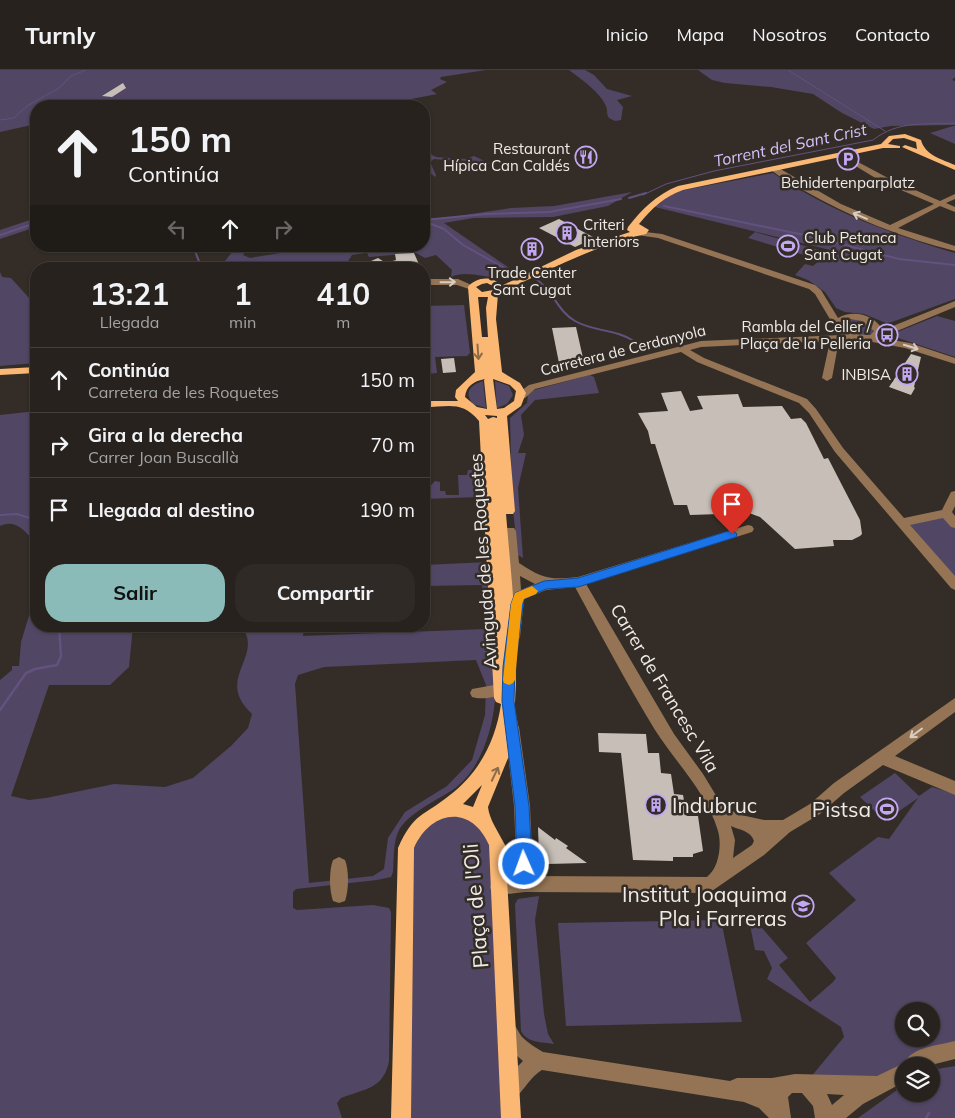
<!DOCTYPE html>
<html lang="es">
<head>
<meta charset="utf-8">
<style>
  body { margin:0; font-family:Mulish,sans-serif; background:#2f2a26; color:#f1f3f6; height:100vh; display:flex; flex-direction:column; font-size:19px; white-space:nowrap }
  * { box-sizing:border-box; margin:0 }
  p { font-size:16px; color:#a4a4a4 }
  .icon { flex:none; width:28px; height:28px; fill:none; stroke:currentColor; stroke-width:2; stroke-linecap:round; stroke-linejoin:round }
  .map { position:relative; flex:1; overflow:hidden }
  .panel { position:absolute; left:30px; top:192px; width:400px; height:370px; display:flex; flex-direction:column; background:#27221d; border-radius:20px; box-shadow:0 1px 4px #0004,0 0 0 1px #433f3b }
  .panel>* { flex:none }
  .hud { position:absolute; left:30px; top:30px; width:400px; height:152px; border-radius:20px; box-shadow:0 1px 4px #0004,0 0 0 1px #433f3b; background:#27221d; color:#f1f3f6; overflow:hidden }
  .buttons { position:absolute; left:895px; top:932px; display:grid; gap:10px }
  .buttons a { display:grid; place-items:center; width:45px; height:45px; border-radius:50%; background:#27221d; box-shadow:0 1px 4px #0004,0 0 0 1px #433f3b; font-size:25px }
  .pin { position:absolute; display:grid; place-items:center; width:42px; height:42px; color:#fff; margin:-51px -21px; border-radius:50% 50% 50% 0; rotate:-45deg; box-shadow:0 0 5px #0007 }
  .pin .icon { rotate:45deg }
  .me { position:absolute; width:55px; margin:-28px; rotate:358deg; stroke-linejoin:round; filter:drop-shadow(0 0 4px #0008) }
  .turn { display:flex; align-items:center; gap:18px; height:105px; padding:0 15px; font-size:22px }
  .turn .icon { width:65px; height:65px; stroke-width:2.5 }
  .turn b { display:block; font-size:35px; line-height:42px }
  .lanes { display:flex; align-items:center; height:48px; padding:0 15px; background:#0003; justify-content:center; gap:25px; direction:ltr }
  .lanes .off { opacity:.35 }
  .eta { display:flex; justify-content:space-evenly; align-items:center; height:85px; text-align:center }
  .eta b { font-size:30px; font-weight:700; line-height:35px }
  .primary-button { display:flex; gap:10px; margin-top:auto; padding:10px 15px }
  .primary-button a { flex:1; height:58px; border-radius:20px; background:#8bbbb9; color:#111; font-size:20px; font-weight:700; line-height:58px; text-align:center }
  .primary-button a+a { background:#2f2a26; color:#f1f3f6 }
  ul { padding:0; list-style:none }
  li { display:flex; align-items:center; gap:15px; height:65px; padding:0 15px; border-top:1px solid #433f3b }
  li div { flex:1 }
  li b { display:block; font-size:19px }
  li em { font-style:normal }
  header { display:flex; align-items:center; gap:30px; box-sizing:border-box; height:70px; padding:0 25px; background:#27221d; border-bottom:1px solid #433f3b }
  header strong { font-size:24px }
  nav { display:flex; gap:28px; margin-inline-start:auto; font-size:18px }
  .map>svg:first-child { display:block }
  .green { fill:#514664; fill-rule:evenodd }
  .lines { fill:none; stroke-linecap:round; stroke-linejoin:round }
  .stream-far3 { stroke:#63517f; stroke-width:1 }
  .stream-far2 { stroke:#63517f; stroke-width:2 }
  .stream-far1 { stroke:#63517f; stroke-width:2.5 }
  .stream { stroke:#63517f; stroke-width:3 }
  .building { fill:#c7bfb7 }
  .minor { fill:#947454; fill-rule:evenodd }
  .major { fill:#fab874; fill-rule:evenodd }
  .oneway { stroke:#d8cdc2 }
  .oneway2 { stroke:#8d6c4a }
  .route { fill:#1a73e8; stroke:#114b97 }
  .slow { fill:#f59e0b }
  .labels { text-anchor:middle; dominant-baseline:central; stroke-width:5; stroke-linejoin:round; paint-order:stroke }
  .far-poi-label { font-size:15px; fill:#efebe7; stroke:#342d27; text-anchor:end }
  .far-street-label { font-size:15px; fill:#efebe7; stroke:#342d27 }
  .far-water-label { font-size:16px; font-style:italic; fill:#d5c0fb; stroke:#342d27 }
  .street-label { font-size:18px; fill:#efebe7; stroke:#342d27 }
  .near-poi-label { font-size:21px; fill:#efebe7; stroke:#342d27; text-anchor:end }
  .near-street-label { font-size:21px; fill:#efebe7; stroke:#342d27 }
</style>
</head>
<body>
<header>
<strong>Turnly</strong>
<nav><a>Inicio</a><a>Mapa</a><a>Nosotros</a><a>Contacto</a></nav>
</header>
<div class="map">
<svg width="955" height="1048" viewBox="0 0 955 1048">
  <rect width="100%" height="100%" fill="#342d27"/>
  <!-- green -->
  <g class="green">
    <path d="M0,0h486l-45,7 -1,2 7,3 -16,8 6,4 -51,10 1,2h-19l-4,-3 -25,3h-303v18l-36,8z"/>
    <path d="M569,0h16l9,5 13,14 25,7 -15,4 6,7 -2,13 -6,1 -6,-3c-3,-4 -1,-7 -3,-12 -6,-14 -25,-27 -37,-36z"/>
    <path d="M698,0h257v7l-3,3 3,1v44l-64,1 -17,3 -32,-16 -29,-19 -42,-7 -46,-4 -13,-3z"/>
    <path d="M953,56h2v18l-25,-11z"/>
    <path d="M424,73l8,12 4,2 29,2 9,-3 17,8 -57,-5 -4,3 6,13 -1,2 -11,-10z"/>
    <path d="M773,103c56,38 118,61 182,80v46l-63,23 -6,1 -22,-9 -19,-2 -9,-4 -11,-16 -17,-12 -13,-5 10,-11 8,2 6,-5 7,1 8,-11 -179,-44 7,-5 -2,-1 19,-10z"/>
    <path d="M632,122l-24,14 -55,11 -79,1 -30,5 71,49c-15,15 -43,-5 -64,5l1,-7 -16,-15 -11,3 -9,-5 -47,4 -2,-4 -15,2 -9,14h-145l4,-5 6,3 14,-2 10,-13 16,-5 -5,8 7,3 48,-8c11,3 26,2 37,-4h89v-28h20l67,-10 43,-2z"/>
    <path d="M36,148v9l-36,12v-9z"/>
    <path d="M755,162l75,21 -6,8 -76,-23z"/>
    <path d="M0,202l2,5 9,1 19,21 6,-2v66l-36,3z"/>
    <path d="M464,235l6,48 -3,3 -32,1 2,16 -13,1v-68z"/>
    <path d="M937,246l18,5v36l-63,-21v-2z"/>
    <path d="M846,249l21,2 7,10c-10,11 -24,2 -33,-6z"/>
    <path d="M590,305l4,2 5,16 -64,7 -14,15 3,20 -6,18h8l-8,35 5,70 -5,-3 -6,-54 -2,-83 17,-15 1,-8 6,-5z"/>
    <path d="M483,311l3,27 -13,-4c-10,-12 -2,-19 10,-23z"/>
    <path d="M495,311l14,5 4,9 -6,9 -10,4z"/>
    <path d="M36,341v132c-10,-10 -19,-25 -36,-17v-111z"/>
    <path d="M468,400h8l2,27 -54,2v-6l11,-12 5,1v9h5l1,4h13l-1,-20h9z"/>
    <path d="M946,443l9,11v61l-52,-63z"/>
    <path d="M489,492l6,138c-3,32 -15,72 -44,91 -15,9 -44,24 -52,39 -6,12 -5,29 -6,42l-2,5 -14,3 -81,9 -3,3v16l4,2 76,-5 16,3 2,4 -2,149c-5,28 -25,28 -48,37l-4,5 5,15h-342v-438l12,-10v-4h7l2,-24 15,-49v33h97l-4,41 -19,18h-61l-38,111 18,4 17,-2 68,-14 51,3 28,-9 38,-32 17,-18 4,-14c-34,-32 2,-51 -5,-77 -1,-4 -4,-8 -6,-11h63l-1,10 183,-7 -4,-44 -58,1v-21zM476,590l10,25 -1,30 -13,45 -25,26 -42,26 -17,26 -4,31 -11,7 -64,7 -14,-199 3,-9 26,-8z"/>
    <path d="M895,703l24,23 13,-9 23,7v248l-32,16 -11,8h-8l-19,15 -80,3 39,-47 -3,-10 -74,-48 5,-11 -8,-17 -9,-1 -5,-25 6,-4 32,37 -9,7 31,37 23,-20 3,-4 -30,-35 50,-43 -27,-27 49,-36 11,2 29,-41 -33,23 -25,-24zM904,941h27v28h-27z"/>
    <path d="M454,744l25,10 11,18 13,276h-95l4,-266 13,-28z"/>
    <path d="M539,826l-4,24 9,94 4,20 6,10c-12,-2 -27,-1 -33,-13l-6,-127 3,-5z"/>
    <path d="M721,850l21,102 -176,4 -8,-103z"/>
    <path d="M955,996v52h-97l46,-33v9h27v-24z"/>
  </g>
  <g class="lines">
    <!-- stream-far3 -->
    <g class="stream-far3">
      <path d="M788,0l97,61"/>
      <path d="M0,50l14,-2 13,-12 32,-18 12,-12 15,-6"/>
      <path d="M643,125l23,-11 48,-13 159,-31c26,-20 51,-15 82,-17"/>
    </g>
    <!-- stream-far2 -->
    <g class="stream-far2">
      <path d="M629,128l17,-5"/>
      <path d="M664,136l150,31 85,22 56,6"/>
      <path d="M424,150l62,-6 63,-2 72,-13"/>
      <path d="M424,151l20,8 19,16 52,29"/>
      <path d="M0,165l36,-12"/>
      <path d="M193,176l9,23"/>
      <path d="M533,207c20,12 24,34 42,44 19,11 41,8 59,20"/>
      <path d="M0,445l17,-1 19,6"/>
    </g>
    <!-- stream-far1 -->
    <path class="stream-far1" d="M0,640l26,-37 9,-4 22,-4 4,-9 -2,-30"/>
    <!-- stream -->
    <path class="stream" d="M926,1048l3,-5"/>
  </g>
  <!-- building -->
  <g class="building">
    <path d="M123,13l3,5 -14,9 -10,-1z"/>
    <path d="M559,149l36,19 -20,9 -36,-19z"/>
    <path d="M532,174l10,5 -10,5 -11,-6z"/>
    <path d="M414,183l7,16h-49l-8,-5 14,-6 8,5 10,-3 -1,-6z"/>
    <path d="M576,257l7,31 -24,5 -7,-35z"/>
    <path d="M911,284l10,3 -7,30 1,1 -4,7 -22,-8z"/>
    <path d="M454,288l2,14 -13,1 -2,-14z"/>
    <path d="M681,321l9,20 13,-2 -6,-13 41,-2 5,13 39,-1 9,13 10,-1 5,5 18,36 4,-1 32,62 2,14 -2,2 -8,4h-19l1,6 -39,3 -35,-32 -11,-4 -59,2 -3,-10h-13l-19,-61h-4l-3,-13 -10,-18 30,-2 -7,-18z"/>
    <path d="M598,663l48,1 2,19h11l2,20 10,1 3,20 9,1 4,21h11l5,35 -10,3v3h-20v4l-40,-1 -12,-107 -22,-1z"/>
    <path d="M538,757l17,13 1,-2 12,8 -2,2 21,15 -40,1 -8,-8z"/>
  </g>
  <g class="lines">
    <!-- minor -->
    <g class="minor">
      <path d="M839,84h4l45,24 52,23 15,-7v5l-9,4 9,4v5l-15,-6 -42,22 57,18v5c-53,-13 -105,-34 -152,-61 -11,-6 -24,-13 -33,-21l7,-2 64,37 49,21 44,-21 -52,-22 -43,-26z"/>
      <path d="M637,161l25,3 153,51 6,5 17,28c16,-9 36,-3 45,12l72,-29v6l-75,31 30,5 45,15v6l-50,-16 -38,-7 -28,-1 -7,38 -5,3 -5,-3 8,-37 -129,6 -11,3 14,8 103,41 9,10 27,39 61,70 38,-8 9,-18 4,-1v15l-3,6 3,4v12l-4,-1 -8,-9 -33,7 45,51v14l-4,-2 -116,-136 -26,-39 -10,-10 -102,-41 -16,-10 -146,37 -10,9h-8v-4l12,-9 172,-44 141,-6 -5,-4 -22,-37 -6,-5 -151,-51 -21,-3zM849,249l13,2 12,10 -4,4 -17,-1 -11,-9z"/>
      <path d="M424,209h34l18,8 -4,3 -15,-5h-33z"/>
      <path d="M748,455l4,1 2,3 -2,3 -166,52 88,150 29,40 20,33 18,8 23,5h19l27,-16 24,-21 121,-85v14l-60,44 60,25v14l-72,-30 -39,28 -24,21 -30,18 -26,23 -55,38 -184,-1 -27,3 -6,-2 -2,-6 2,-6 25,-4 -3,-71 -9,-79 2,-4 5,-2 5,2 2,4 11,79 3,70 174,1c12,-9 15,-32 11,-46 -11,-38 -42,-68 -63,-101 -28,-46 -54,-95 -80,-143l-29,3 -22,9 -4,38 -2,4 -5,1 -5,-1 -2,-4 4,-32 -6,-74 2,-3h8l2,3 3,32c24,16 31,17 59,14zM520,506l15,8 -14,6zM731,756c9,4 20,5 23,15l-2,4 -19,13 2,-18z"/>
      <path d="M500,614l5,2 2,4 -2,4c-9,3 -24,6 -33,3l-2,-4 2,-4z"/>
      <path d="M339,787l6,3c4,10 4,30 0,41l-6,2 -6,-2c-4,-11 -4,-31 0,-41z"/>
      <path d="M508,951c8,3 9,9 14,16 6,6 14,11 21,15l187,29 7,-3h35l23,-4 82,2 27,-13c8,-16 35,-18 51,-22v18l-28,7h-23v16l-41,22 -17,14h-31l-2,-12 -11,-13h-10l-4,4 3,21h-22l-10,-10 -15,-6 -202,-32c-15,9 -20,26 -31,30l-7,-2 -2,-7 8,-17 13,-13 -16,-14 -8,-17 3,-6zM827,1024l17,1 -12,10z"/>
    </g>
    <!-- major -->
    <g class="major">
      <path d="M905,64l16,6c4,15 20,19 34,25v5l-53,-23 3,-2 12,4 -1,-7 -12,-4 -11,1 -5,5 12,2v2h-17l-200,42c-19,7 -31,18 -44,34l10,6 -3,4c-53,12 -99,37 -148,60l-2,25 6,53 18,11 6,10 -5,13 -14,10 8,95 -2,3h-7c5,62 13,126 9,188 -1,12 5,20 2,34l-29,71c1,12 11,26 17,38l16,273h-20l-12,-273c-18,-41 -58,-35 -75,3l-3,270h-20l7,-270c16,-36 25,-31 52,-53 29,-22 46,-55 51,-91l-5,-2 -2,-4 -15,-277c-17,-21 -31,-14 -55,-14v-6h34l-3,-4 1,-7 19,-18 -7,-85c8,-10 25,-12 33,-1l75,-36 54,-18 -3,-2 1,-3c14,-18 28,-32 50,-41l203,-42 8,-8zM487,213l6,3v4l-11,2 -6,-5 6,-3zM478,227h10l-2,11 2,29h-6zM485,309l-1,1 3,29 -10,-2 -12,-10c1,-11 9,-16 20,-18zM493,309l17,6 6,6 -2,10 -10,7 -7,1zM485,345l12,1v2l-4,-1 -5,2zM482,715l-9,22 -10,-3z"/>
      <path d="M36,297v6l-36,2v-6z"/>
    </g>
  </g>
  <!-- one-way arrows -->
  <defs><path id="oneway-shaft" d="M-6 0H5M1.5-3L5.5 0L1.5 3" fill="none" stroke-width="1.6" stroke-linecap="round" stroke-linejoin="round" transform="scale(1.25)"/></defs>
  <g class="oneway">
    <use href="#oneway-shaft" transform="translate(860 146) rotate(-157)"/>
    <use href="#oneway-shaft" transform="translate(448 212) rotate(-1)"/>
    <use href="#oneway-shaft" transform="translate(911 277) rotate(17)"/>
    <use href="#oneway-shaft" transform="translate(916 663) rotate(143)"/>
  </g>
  <g class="oneway2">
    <use href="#oneway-shaft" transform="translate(478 282) rotate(86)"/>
    <use href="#oneway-shaft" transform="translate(495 704) rotate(-65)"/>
  </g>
  <!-- route -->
  <path class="route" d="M732,460l5,4 -1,3 -158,50 -32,2 -22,10 -9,68 -1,34 15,105 3,58 -3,5 -5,2 -5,-2 -2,-5 -2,-58 -13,-105 1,-34 8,-63 4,-11 29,-12 34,-3z"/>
  <!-- slow -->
  <path class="slow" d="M532,516l6,5 -2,3 -12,5 -2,5 -7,76 -2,3 -4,2 -5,-2 -1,-3 8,-76 4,-11z"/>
  <!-- icons -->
  <defs>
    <g id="restaurant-ring" transform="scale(1.125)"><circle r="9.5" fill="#342d27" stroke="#c3a7f2" stroke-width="1.5"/><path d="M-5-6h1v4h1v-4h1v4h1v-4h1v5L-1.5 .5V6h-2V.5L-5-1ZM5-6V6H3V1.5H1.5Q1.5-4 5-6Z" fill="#c3a7f2"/></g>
    <g id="parking-ring" transform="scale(1.125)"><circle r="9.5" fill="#342d27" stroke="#c3a7f2" stroke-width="1.5"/><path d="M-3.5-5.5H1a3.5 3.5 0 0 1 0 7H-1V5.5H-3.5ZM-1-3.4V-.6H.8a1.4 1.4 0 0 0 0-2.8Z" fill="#c3a7f2"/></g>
    <g id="building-ring" transform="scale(1.125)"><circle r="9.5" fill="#342d27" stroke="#c3a7f2" stroke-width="1.5"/><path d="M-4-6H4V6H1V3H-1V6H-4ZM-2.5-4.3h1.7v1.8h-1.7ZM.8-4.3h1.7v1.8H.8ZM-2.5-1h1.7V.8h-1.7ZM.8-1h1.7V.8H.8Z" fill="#c3a7f2"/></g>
    <g id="stadium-ring" transform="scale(1.125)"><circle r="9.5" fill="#342d27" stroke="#c3a7f2" stroke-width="1.5"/><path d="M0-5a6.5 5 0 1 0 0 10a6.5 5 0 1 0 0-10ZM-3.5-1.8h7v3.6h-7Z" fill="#c3a7f2"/></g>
    <g id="bus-ring" transform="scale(1.125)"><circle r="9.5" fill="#342d27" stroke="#c3a7f2" stroke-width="1.5"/><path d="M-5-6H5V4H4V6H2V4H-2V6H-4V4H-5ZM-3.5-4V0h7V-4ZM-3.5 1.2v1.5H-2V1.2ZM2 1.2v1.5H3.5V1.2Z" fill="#c3a7f2"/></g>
    <g id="school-ring" transform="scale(1.125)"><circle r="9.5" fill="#342d27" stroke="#c3a7f2" stroke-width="1.5"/><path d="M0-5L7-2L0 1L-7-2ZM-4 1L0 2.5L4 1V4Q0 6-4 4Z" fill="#c3a7f2"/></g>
  </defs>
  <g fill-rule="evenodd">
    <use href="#restaurant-ring" x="586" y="87"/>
    <use href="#parking-ring" x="848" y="89"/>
    <use href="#building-ring" x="567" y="163"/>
    <use href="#stadium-ring" x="788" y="176"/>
    <use href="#building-ring" x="532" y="179"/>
    <use href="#bus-ring" x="887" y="265"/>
    <use href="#building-ring" x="907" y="304"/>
    <use href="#building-ring" x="656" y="735"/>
    <use href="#stadium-ring" x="887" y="739"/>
    <use href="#school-ring" x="803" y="836"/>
  </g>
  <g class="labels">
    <!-- far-poi labels -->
    <g class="far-poi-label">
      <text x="570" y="78">Restaurant<tspan x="570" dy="17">Hípica Can Caldés</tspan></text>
      <text x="848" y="112" text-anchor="middle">Behidertenparplatz</text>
      <text x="583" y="154" text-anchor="start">Criteri<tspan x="583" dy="17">Interiors</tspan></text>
      <text x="804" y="167" text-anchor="start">Club Petanca<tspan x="804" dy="17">Sant Cugat</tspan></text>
      <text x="532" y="202" text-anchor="middle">Trade Center<tspan x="532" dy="17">Sant Cugat</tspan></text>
      <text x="871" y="256">Rambla del Celler /<tspan x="871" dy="17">Plaça de la Pelleria</tspan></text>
      <text x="891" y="304">INBISA</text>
    </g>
    <!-- far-street labels -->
    <g class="far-street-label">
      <text transform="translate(623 280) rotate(-14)">Carretera de Cerdanyola</text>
    </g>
    <!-- far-water labels -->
    <g class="far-water-label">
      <text transform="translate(790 75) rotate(-12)">Torrent del Sant Crist</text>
    </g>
    <!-- street labels -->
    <g class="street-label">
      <text transform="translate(483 491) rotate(-94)">Avinguda de les Roquetes</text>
      <text transform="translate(665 618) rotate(59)">Carrer de Francesc Vila</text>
    </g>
    <!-- near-poi labels -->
    <g class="near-poi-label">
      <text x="672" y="735" text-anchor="start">Indubruc</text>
      <text x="871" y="739">Pistsa</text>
      <text x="787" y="824">Institut Joaquima<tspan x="787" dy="24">Pla i Farreras</tspan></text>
    </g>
    <!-- near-street labels -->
    <g class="near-street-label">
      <text transform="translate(475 836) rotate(-95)">Plaça de l'Oli</text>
    </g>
  </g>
</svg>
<div class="buttons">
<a><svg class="icon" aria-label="search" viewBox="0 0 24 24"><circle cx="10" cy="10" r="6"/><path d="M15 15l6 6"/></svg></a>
<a><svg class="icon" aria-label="layers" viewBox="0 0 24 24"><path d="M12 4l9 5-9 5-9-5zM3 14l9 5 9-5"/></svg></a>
</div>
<div class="pin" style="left:732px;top:464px;background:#d93025"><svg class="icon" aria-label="arrive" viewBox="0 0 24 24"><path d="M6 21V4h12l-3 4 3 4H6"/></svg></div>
<svg class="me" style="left:524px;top:794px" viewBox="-20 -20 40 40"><circle r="17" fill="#1a73e8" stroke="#fff" stroke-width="3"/><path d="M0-11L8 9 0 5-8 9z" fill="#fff"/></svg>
<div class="hud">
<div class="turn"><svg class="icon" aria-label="ahead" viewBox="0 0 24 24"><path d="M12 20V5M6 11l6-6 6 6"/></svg><div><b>150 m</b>Continúa</div></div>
<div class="lanes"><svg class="icon off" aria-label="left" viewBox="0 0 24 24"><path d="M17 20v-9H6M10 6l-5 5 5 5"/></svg><svg class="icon" aria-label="ahead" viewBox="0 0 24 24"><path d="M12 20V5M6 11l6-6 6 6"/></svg><svg class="icon off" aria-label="right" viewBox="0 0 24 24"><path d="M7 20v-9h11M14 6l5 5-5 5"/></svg></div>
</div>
<section class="panel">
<div class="eta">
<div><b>13:21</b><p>Llegada</p></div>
<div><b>1</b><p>min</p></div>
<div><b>410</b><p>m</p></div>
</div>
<ul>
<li><svg class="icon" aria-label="ahead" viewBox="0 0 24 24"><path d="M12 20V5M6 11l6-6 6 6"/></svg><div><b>Continúa</b><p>Carretera de les Roquetes</p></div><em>150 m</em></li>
<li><svg class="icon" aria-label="right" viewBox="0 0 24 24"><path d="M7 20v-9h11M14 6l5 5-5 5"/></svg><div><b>Gira a la derecha</b><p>Carrer Joan Buscallà</p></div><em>70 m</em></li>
<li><svg class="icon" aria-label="arrive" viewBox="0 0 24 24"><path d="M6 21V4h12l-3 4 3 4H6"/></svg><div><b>Llegada al destino</b></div><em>190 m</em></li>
</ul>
<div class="primary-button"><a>Salir</a><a>Compartir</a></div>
</section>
</div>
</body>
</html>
